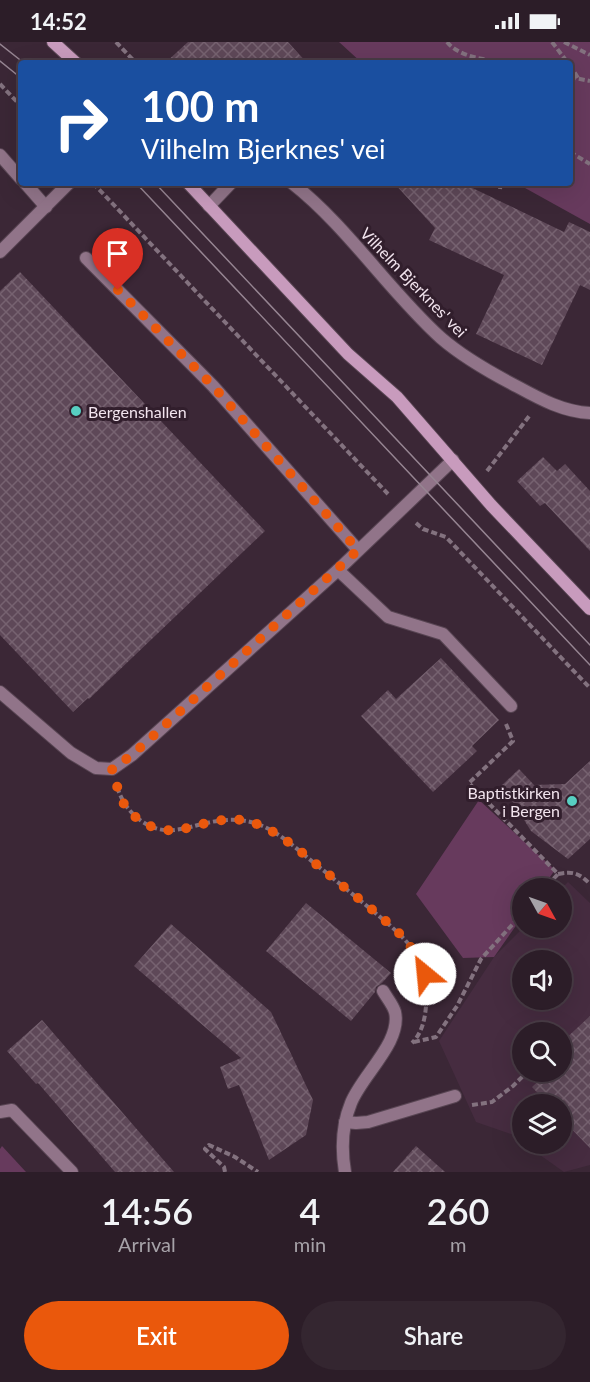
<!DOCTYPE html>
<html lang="en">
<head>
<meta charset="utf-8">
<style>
  body { margin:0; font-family:Lato,sans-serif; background:#342630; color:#f1f3f6; height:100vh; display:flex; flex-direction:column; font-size:22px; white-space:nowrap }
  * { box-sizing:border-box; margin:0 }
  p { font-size:20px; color:#a6a2a8 }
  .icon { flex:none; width:33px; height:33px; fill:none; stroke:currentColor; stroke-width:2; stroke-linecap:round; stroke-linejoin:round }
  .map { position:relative; height:1130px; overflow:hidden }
  .panel { display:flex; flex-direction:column; background:#2c1d28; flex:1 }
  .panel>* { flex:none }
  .banner { position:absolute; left:18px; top:18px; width:555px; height:126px; border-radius:6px; box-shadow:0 6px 24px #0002,0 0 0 2px #483b45; background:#1a4fa0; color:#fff; overflow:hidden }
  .needle { width:39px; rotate:130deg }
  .buttons { position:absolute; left:512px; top:836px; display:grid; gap:12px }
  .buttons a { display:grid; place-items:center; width:60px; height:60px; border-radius:50%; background:#2c1d28; box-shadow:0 6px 24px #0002,0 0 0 2px #483b45; font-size:30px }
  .pin { position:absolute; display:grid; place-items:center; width:51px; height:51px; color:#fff; margin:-62px -26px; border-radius:50% 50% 50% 0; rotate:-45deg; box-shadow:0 0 6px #0007 }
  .pin .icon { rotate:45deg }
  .me { position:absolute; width:66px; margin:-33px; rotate:332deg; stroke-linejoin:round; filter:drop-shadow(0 0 4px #0008) }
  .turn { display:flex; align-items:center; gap:21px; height:126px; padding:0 24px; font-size:27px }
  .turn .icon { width:78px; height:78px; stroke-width:2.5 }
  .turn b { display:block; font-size:42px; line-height:51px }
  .eta { display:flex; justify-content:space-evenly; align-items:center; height:102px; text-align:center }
  .eta b { font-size:36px; font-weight:600; line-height:42px }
  .cta { display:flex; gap:12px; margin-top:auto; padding:12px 24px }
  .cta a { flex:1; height:69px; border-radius:36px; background:#ea580c; color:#fff; font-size:24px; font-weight:600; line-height:69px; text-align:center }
  .cta a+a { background:#342630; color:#f1f3f6 }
  .status { display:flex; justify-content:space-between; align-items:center; height:42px; padding:0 30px; background:#2c1d28; direction:ltr }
  .status svg { height:16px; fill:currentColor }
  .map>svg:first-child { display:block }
  .built { fill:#462c40; fill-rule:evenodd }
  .green { fill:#673a5d }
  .building { fill:url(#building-cross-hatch) }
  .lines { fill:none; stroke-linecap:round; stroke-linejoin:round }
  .lane-casing { stroke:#584553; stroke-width:14 }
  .street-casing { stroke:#584553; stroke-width:14 }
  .secondary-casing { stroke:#584553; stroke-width:14 }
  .path { stroke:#83727f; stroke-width:4; stroke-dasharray:6 3; stroke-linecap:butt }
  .lane { stroke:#917489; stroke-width:12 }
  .street { stroke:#917489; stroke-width:12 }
  .secondary { stroke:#c89bbd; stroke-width:12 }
  .tram { stroke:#968592; stroke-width:1.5 }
  .route { stroke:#ea580c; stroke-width:10; stroke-dasharray:0 18 }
  .poi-dot { fill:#57cec1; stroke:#311e2c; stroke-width:2 }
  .labels { text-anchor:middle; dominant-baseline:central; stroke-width:6; stroke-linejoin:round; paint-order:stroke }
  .street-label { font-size:16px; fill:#f2e4ee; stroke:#311e2c }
  .poi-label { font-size:16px; fill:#f2e4ee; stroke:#311e2c; text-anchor:start }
</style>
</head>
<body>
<div class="status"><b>14:52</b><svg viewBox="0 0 49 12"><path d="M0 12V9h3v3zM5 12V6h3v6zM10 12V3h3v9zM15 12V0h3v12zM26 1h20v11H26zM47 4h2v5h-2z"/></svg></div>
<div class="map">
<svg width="590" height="1130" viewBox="0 0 590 1130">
  <defs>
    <pattern id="building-cross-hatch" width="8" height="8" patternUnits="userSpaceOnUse" patternTransform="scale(1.5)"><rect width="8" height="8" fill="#5e4858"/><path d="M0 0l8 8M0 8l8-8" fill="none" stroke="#766270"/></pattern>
  </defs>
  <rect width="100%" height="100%" fill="#3b2736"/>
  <!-- built -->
  <path class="built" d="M568,840l22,21v262l-26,7 -41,-29h38v-39h-39v38l-11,-8 -35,-12 -37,-81 55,-84 30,-30h37v-38zM522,918h39v39h-39zM522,990h39v39h-39z"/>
  <!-- green -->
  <g class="green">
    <path d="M339,0h251v182l-74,-41h54v-120h-208z"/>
    <path d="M479,758l76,70 -13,18h-20v29l-28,40 -31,1 -47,-64z"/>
    <path d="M2,1104l24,26h-26v-23z"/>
  </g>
  <!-- building -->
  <g class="building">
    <path d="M188,0h100l19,21h-142z"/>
    <path d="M394,141h68l102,49 5,-10 21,10v58l-10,-5 -38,80 -66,-31 28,-59 -75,-35 6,-12z"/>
    <path d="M20,230l245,259 -176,168 -1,-1 -15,14 -73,-77v-344z"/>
    <path d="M543,415l14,14 8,-7 25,27v60l-45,-48 -5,3 -23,-25z"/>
    <path d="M441,616l58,62 -27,26 5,5 -44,41 -72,-76 27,-26 8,9z"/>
    <path d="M590,719v78l-22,20 -37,-28 -20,-32 -11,-12 19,-18 15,16 31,-1z"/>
    <path d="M306,861l85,70 -9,10 -6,4 -1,5 -24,29 -85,-70z"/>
    <path d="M171,882l100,88 42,88 -7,35 -37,25 -30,-75 -11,4 -8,-22 21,-9 -107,-92z"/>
    <path d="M590,974v132l-29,-30v-14h-13l-16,-17 17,-16h12v-28z"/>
    <path d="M42,978l132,152h-59l-77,-89 -2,1 -29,-33z"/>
    <path d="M416,1104l29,26h-52z"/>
  </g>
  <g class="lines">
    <!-- lane casing -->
    <g class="lane-casing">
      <g id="lane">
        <path d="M0,113l21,24"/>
        <path d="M25,141l21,24"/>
        <path d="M0,210l69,-69"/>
        <path d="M86,216l127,128 145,164"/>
        <path d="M338,528l50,47 55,17 68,72"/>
        <path d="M0,650l71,61 25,15 16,1 20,-14 206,-185 115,-110"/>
        <path d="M0,1070l12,-2 60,62"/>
        <path d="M345,1080l11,1 12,-1 87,-26"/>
      </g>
    </g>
    <!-- street casing -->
    <g class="street-casing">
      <g id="street">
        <path d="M292,141c56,44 96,107 149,155 23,20 50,35 77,49 22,12 46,25 72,26"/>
        <path d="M209,164l22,-23"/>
        <path d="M345,1130c-4,-24 -3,-47 6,-69 11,-28 51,-61 44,-91 -2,-7 -8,-14 -12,-21"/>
      </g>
    </g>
    <!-- secondary casing -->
    <g class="secondary-casing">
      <g id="secondary">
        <path d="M53,0l23,21"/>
        <path d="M188,141l160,171 49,43 94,108 99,104"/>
      </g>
    </g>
    <!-- path -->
    <g class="path">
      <path d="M116,0l20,21"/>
      <path d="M447,0c13,16 39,17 58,21"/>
      <path d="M552,0l16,21"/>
      <path d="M564,0l26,13"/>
      <path d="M570,23l8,13"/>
      <path d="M570,35l20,4"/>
      <path d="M0,42l21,22"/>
      <path d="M570,110l20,12"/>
      <path d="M93,141l295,311"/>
      <path d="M500,147l1,-6"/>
      <path d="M487,429l43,-56"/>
      <path d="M416,481l7,6 23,8 144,151"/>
      <path d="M506,682l7,17 -44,42 89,91 -13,14"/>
      <path d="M117,745c5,14 11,24 23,33 23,17 41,9 66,3 18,-4 37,-5 54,2 23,9 43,30 63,45 17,14 33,27 50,41 21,18 44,35 52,63 3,10 2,21 1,32 -1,13 -4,27 -14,37"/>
      <path d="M558,832c15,-3 21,-1 32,10"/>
      <path d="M414,1000l22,-5 21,-31 24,-47 41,-45"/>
      <path d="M472,1063l20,-3 21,-16 15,-15"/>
      <path d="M225,1130l-1,-5 -19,-18 4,-4 26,12 23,15"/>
    </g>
    <!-- lane -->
    <use href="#lane" class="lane"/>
    <!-- street -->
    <use href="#street" class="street"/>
    <!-- secondary -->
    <use href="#secondary" class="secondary"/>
    <!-- tram -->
    <g class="tram">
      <path d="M0,2l24,19"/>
      <path d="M0,19l21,17"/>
      <path d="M136,141l454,482"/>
      <path d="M155,141l435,462"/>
    </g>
  </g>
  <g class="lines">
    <!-- route -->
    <path class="route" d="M118,248l95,96 145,164 -226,205 -20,14c4,12 6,24 12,35 13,20 36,30 59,25 21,-5 42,-13 64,-8 28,6 57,34 80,52 24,20 51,40 74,62 11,11 17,25 24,39"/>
  </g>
  <!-- markers -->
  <g class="poi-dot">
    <circle cx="76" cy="369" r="6"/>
    <circle cx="572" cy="759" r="6"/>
  </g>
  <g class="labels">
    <!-- street labels -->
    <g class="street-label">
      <text transform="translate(414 240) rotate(46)">Vilhelm Bjerknes' vei</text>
    </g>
    <!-- poi labels -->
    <g class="poi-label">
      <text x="88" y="369">Bergenshallen</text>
      <text x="560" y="750" text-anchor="end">Baptistkirken<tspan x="560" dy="18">i Bergen</tspan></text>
    </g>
  </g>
</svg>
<div class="buttons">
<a><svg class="needle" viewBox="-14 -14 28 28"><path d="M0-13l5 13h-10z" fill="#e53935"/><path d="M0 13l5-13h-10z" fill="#a6a2a8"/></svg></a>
<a><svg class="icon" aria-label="sound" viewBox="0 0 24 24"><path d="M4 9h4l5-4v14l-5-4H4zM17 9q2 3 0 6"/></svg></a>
<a><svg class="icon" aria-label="search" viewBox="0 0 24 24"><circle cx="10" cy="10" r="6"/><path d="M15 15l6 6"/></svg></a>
<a><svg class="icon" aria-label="layers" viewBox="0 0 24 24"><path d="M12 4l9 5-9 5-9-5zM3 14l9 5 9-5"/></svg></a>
</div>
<div class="pin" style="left:118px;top:248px;background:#d93025"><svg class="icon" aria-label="arrive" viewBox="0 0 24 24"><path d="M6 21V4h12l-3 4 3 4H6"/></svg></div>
<svg class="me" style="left:425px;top:932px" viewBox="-20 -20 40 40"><circle r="19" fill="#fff"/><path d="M0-13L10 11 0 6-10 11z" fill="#ea580c"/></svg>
<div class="banner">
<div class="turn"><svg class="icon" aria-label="right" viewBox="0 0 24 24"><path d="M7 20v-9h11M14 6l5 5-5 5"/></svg><div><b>100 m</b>Vilhelm Bjerknes' vei</div></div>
</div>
</div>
<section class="panel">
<div class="eta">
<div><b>14:56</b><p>Arrival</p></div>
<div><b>4</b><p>min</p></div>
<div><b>260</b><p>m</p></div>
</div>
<div class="cta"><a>Exit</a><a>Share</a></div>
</section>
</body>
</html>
